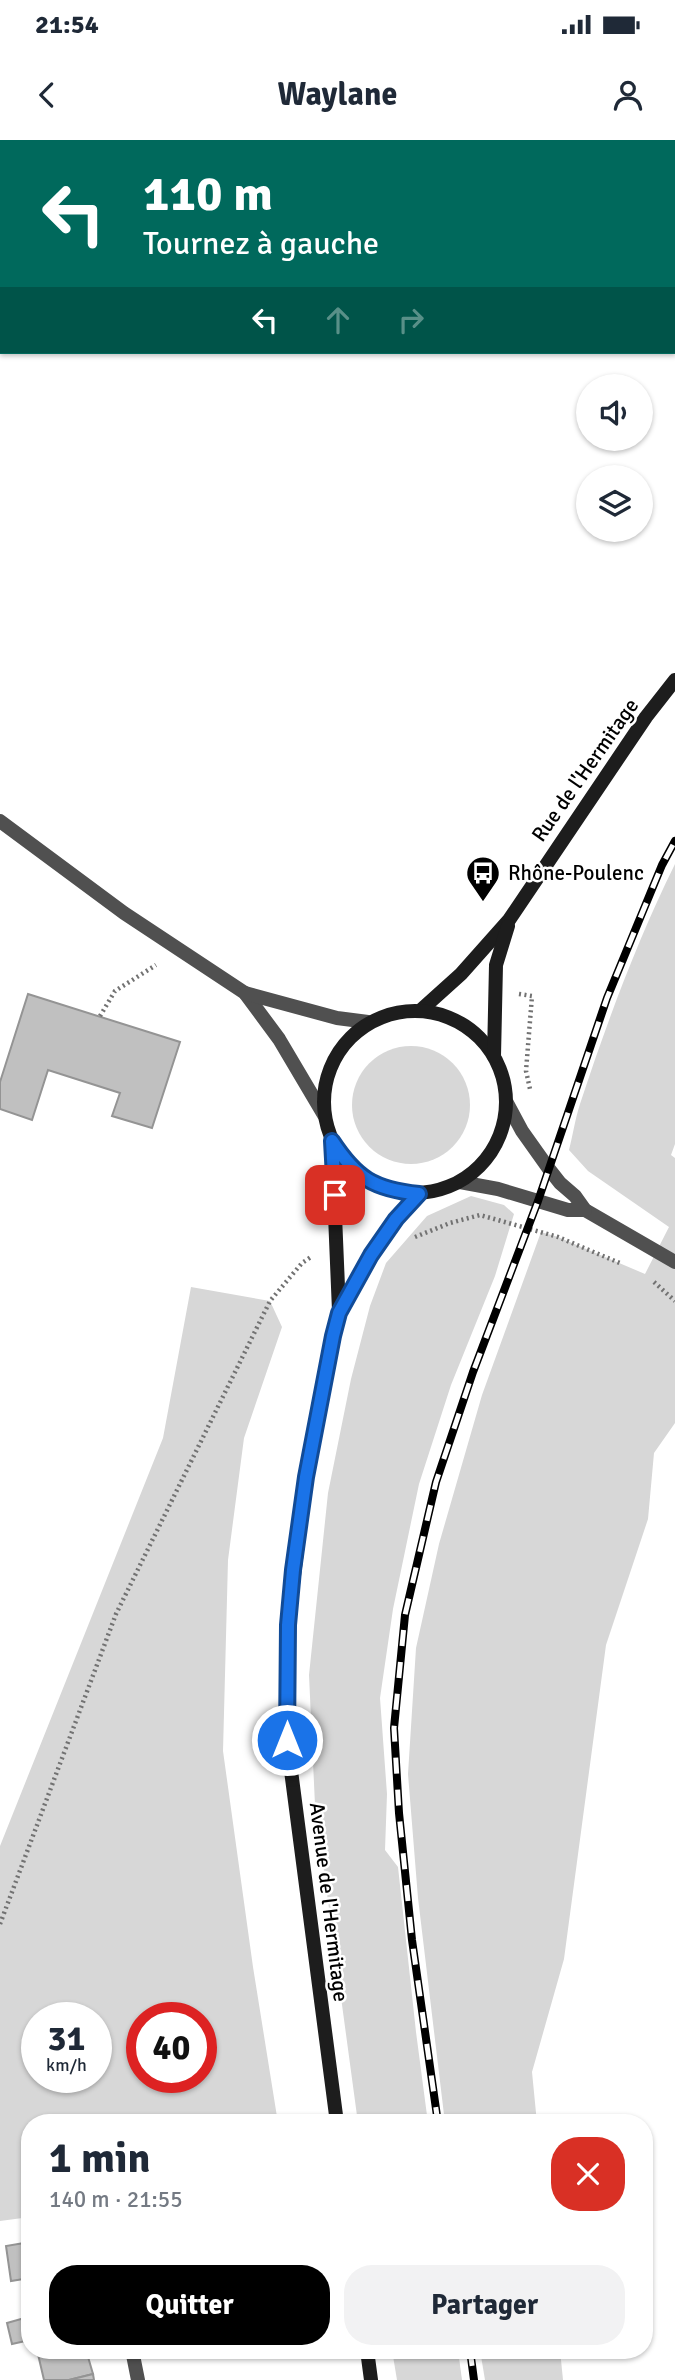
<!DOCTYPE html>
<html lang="fr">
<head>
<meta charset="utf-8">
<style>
  body { margin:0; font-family:Signika,sans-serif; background:#f2f2f3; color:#1f2937; height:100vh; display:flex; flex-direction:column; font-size:26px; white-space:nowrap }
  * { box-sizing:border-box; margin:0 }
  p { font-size:23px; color:#747a83 }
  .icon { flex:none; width:38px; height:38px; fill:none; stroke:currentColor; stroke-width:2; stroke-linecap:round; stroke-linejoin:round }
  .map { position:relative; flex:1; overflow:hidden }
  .panel { position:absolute; left:21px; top:1974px; width:632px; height:245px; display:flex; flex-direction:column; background:#fff; border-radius:28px; box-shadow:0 2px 5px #0004 }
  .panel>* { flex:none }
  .hud { position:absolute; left:0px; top:0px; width:676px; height:214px; box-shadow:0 2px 5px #0004; background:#00695c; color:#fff; overflow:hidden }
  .fabs { position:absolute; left:576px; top:234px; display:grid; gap:14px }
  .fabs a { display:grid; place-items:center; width:77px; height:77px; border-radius:50%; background:#fff; box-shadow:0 2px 5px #0004; font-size:35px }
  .speed { position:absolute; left:21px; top:1862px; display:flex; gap:14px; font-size:35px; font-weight:700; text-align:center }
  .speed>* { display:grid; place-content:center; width:91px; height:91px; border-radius:50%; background:#fff; box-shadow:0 2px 5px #0004; line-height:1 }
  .speed small { font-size:18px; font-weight:400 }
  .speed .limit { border:10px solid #d22; background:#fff; color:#111 }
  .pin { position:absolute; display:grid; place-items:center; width:60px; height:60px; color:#fff; margin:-30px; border-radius:14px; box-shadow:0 4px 10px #0006 }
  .me { position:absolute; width:77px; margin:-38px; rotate:0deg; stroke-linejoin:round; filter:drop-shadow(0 0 5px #0008) }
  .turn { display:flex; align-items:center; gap:24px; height:147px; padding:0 28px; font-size:32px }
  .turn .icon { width:91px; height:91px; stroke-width:2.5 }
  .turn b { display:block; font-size:49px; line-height:60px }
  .lanes { display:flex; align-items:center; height:66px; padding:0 28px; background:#0003; justify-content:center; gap:35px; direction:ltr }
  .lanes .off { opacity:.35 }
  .round { display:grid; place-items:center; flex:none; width:74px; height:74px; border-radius:28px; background:#f2f2f3 }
  .head { display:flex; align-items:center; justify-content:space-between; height:119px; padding:0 28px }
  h1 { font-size:42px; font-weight:800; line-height:52px }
  .action { display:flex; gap:14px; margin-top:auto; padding:14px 28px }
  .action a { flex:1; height:80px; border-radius:28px; background:#000; color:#fff; font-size:28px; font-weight:800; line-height:80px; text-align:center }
  .action a+a { background:#f2f2f3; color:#1f2937 }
  .status { display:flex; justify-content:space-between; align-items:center; height:49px; padding:0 35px; background:#fff; direction:ltr }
  .status svg { height:19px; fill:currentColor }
  header { display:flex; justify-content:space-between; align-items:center; height:91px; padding:0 28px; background:#fff; font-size:32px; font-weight:800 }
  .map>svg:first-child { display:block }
  .green { fill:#d7d7d7; fill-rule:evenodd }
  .building { fill:#c0c0c0; stroke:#949494; stroke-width:2 }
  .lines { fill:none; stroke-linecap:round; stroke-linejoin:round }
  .path { stroke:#727272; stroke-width:4.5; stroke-dasharray:2 3.5; stroke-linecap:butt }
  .lane { stroke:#505050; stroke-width:14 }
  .street { stroke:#505050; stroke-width:14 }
  .secondary { stroke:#1d1d1d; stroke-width:14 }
  .rail-casing { stroke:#000; stroke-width:8 }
  .rail { stroke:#fff; stroke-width:5; stroke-dasharray:16; stroke-linecap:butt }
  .route-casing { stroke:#114b97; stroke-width:18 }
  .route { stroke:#1a73e8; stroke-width:12 }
  .labels { text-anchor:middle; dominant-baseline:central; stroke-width:5; stroke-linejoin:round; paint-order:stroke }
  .street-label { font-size:21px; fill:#000; stroke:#fff }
  .poi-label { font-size:21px; fill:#000; stroke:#fff; text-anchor:start }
</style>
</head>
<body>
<div class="status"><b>21:54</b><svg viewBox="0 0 49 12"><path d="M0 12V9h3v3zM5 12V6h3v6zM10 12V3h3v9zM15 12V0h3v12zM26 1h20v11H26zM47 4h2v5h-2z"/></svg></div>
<header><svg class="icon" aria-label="back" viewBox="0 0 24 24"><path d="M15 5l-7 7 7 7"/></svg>Waylane<svg class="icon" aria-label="person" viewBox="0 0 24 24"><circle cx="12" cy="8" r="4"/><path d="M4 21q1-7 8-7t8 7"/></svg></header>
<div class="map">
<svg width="675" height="2240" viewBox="0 0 675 2240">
  <rect width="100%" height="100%" fill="#fff"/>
  <!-- green -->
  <g class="green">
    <path d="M675,724v280l-4,11 4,3v265l-21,30 -6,66 -42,126 -42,314 -32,113 5,51h-92l-27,-225 -10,-124 8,-126 23,-104 43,-149 59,-163 17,5 87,37 24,-47 -81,-56 -19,-21c4,-15 6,-31 11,-46 27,-82 57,-163 95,-240z"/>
    <circle cx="411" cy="965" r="59"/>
    <path d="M471,1056l33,9 10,9 -19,62 -44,109 -32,99 -26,125 -13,89 7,96 -2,56 13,17 18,165 12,91h-70l-43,-318 -6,-130 19,-182 23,-114 19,-73 16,-43 41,-47z"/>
    <path d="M191,1147l79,14 12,26 -38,111 -16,122 -5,191 30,216 25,156h-248v94l-30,4v-375l163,-408zM37,1878h59v59h-59zM142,1878h59v59h-59z"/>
    <path d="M392,2210h66l4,30h-65z"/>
    <path d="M480,2210h80l3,30h-78z"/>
  </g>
  <!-- building -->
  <g class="building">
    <path d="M28,854l152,48 -28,86 -40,-12 8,-23 -72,-23 -16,50 -32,-11v-27z"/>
    <path d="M30,2102v36l-19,3 -5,-35z"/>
    <path d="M28,2177h2v23l-18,4 -5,-21z"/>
    <path d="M37,2210h49l7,24 -24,6h-25z"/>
    <path d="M93,2234l1,6h-25z"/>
  </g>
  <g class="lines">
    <!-- path -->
    <g class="path">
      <path d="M519,854l13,2 -6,75 4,18"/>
      <path d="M100,876l15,-25 41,-26"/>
      <path d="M415,1097l35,-14 30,-8 78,22 64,27"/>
      <path d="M654,1142l21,19"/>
      <path d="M0,1784l116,-310 154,-313 32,-38 9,-6"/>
    </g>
    <!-- lane -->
    <g class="lane">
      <path d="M0,681l124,92 121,80 34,46 45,76"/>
      <path d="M245,853l92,25 31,4"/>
    </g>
    <!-- street -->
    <g class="street">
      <path d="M507,963l15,28 27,38 11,14 15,13 10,14 90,52"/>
      <path d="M460,1042l38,7 70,21h17"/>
      <path d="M132,2210l6,30"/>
    </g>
    <!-- secondary -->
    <g class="secondary">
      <path d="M421,870l40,-36 48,-54 137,-203 29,-37"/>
      <circle cx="415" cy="962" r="91"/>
      <path d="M494,916l2,-91 12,-39"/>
      <path d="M332,1003l7,168"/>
      <path d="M337,1983l-50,-383 1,-115 18,-148 33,-164 32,-58 25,-36 23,-25"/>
      <path d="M367,2210l4,30"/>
    </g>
    <!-- rail casing -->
    <g class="rail-casing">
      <g id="rail">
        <path d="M438,1983l-26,-183 -13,-127 -5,-85 11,-113 31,-133 37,-110 65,-171 69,-203 55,-133 13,-24"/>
        <path d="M470,2210l4,30"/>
      </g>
    </g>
    <!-- rail -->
    <use href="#rail" class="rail"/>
  </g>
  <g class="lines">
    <!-- route casing -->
    <g class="route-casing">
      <path id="route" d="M287,1600l1,-115 5,-55 13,-93 27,-141 6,-23 32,-58 25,-36 23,-25c-45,-5 -62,-15 -87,-53l3,54"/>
    </g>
    <!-- route -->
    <use href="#route" class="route"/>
  </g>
  <!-- icons -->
  <defs>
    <g id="bus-pin" transform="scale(1.75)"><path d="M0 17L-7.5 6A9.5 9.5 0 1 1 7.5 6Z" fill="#000" stroke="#fff"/><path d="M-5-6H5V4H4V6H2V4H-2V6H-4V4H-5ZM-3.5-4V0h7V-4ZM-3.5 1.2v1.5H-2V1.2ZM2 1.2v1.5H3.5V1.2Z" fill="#fff"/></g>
  </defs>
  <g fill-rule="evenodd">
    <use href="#bus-pin" x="483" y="733"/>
  </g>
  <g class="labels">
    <!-- street labels -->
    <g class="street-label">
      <text transform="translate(585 630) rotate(-55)">Rue de l'Hermitage</text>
      <text transform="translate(329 1762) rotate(83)">Avenue de l'Hermitage</text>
    </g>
    <!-- poi labels -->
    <g class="poi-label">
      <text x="508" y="733">Rhône-Poulenc</text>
    </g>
  </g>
</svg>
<div class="fabs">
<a><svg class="icon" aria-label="sound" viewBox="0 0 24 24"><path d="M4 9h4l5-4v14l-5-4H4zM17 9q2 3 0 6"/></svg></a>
<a><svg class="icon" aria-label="layers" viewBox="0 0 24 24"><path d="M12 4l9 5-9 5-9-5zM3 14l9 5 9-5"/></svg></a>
</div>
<div class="speed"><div>31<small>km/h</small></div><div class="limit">40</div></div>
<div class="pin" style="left:335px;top:1055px;background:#d93025"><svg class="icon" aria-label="arrive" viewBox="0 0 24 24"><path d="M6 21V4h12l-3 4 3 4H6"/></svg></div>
<svg class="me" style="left:287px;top:1600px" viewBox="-20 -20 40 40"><circle r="17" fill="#1a73e8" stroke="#fff" stroke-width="3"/><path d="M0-11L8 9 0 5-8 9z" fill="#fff"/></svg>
<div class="hud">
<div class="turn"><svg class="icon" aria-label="left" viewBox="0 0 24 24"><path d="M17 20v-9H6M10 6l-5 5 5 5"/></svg><div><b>110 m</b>Tournez à gauche</div></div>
<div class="lanes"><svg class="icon" aria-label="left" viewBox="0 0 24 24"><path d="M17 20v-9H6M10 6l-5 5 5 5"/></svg><svg class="icon off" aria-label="ahead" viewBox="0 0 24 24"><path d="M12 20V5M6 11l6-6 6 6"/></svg><svg class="icon off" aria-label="right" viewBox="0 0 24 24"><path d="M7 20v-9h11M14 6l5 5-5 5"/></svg></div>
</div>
<section class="panel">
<div class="head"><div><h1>1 min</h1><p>140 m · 21:55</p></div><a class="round" style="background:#d93025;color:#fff"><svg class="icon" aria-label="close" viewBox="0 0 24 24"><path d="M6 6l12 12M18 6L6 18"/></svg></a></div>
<div class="action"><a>Quitter</a><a>Partager</a></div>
</section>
</div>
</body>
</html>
